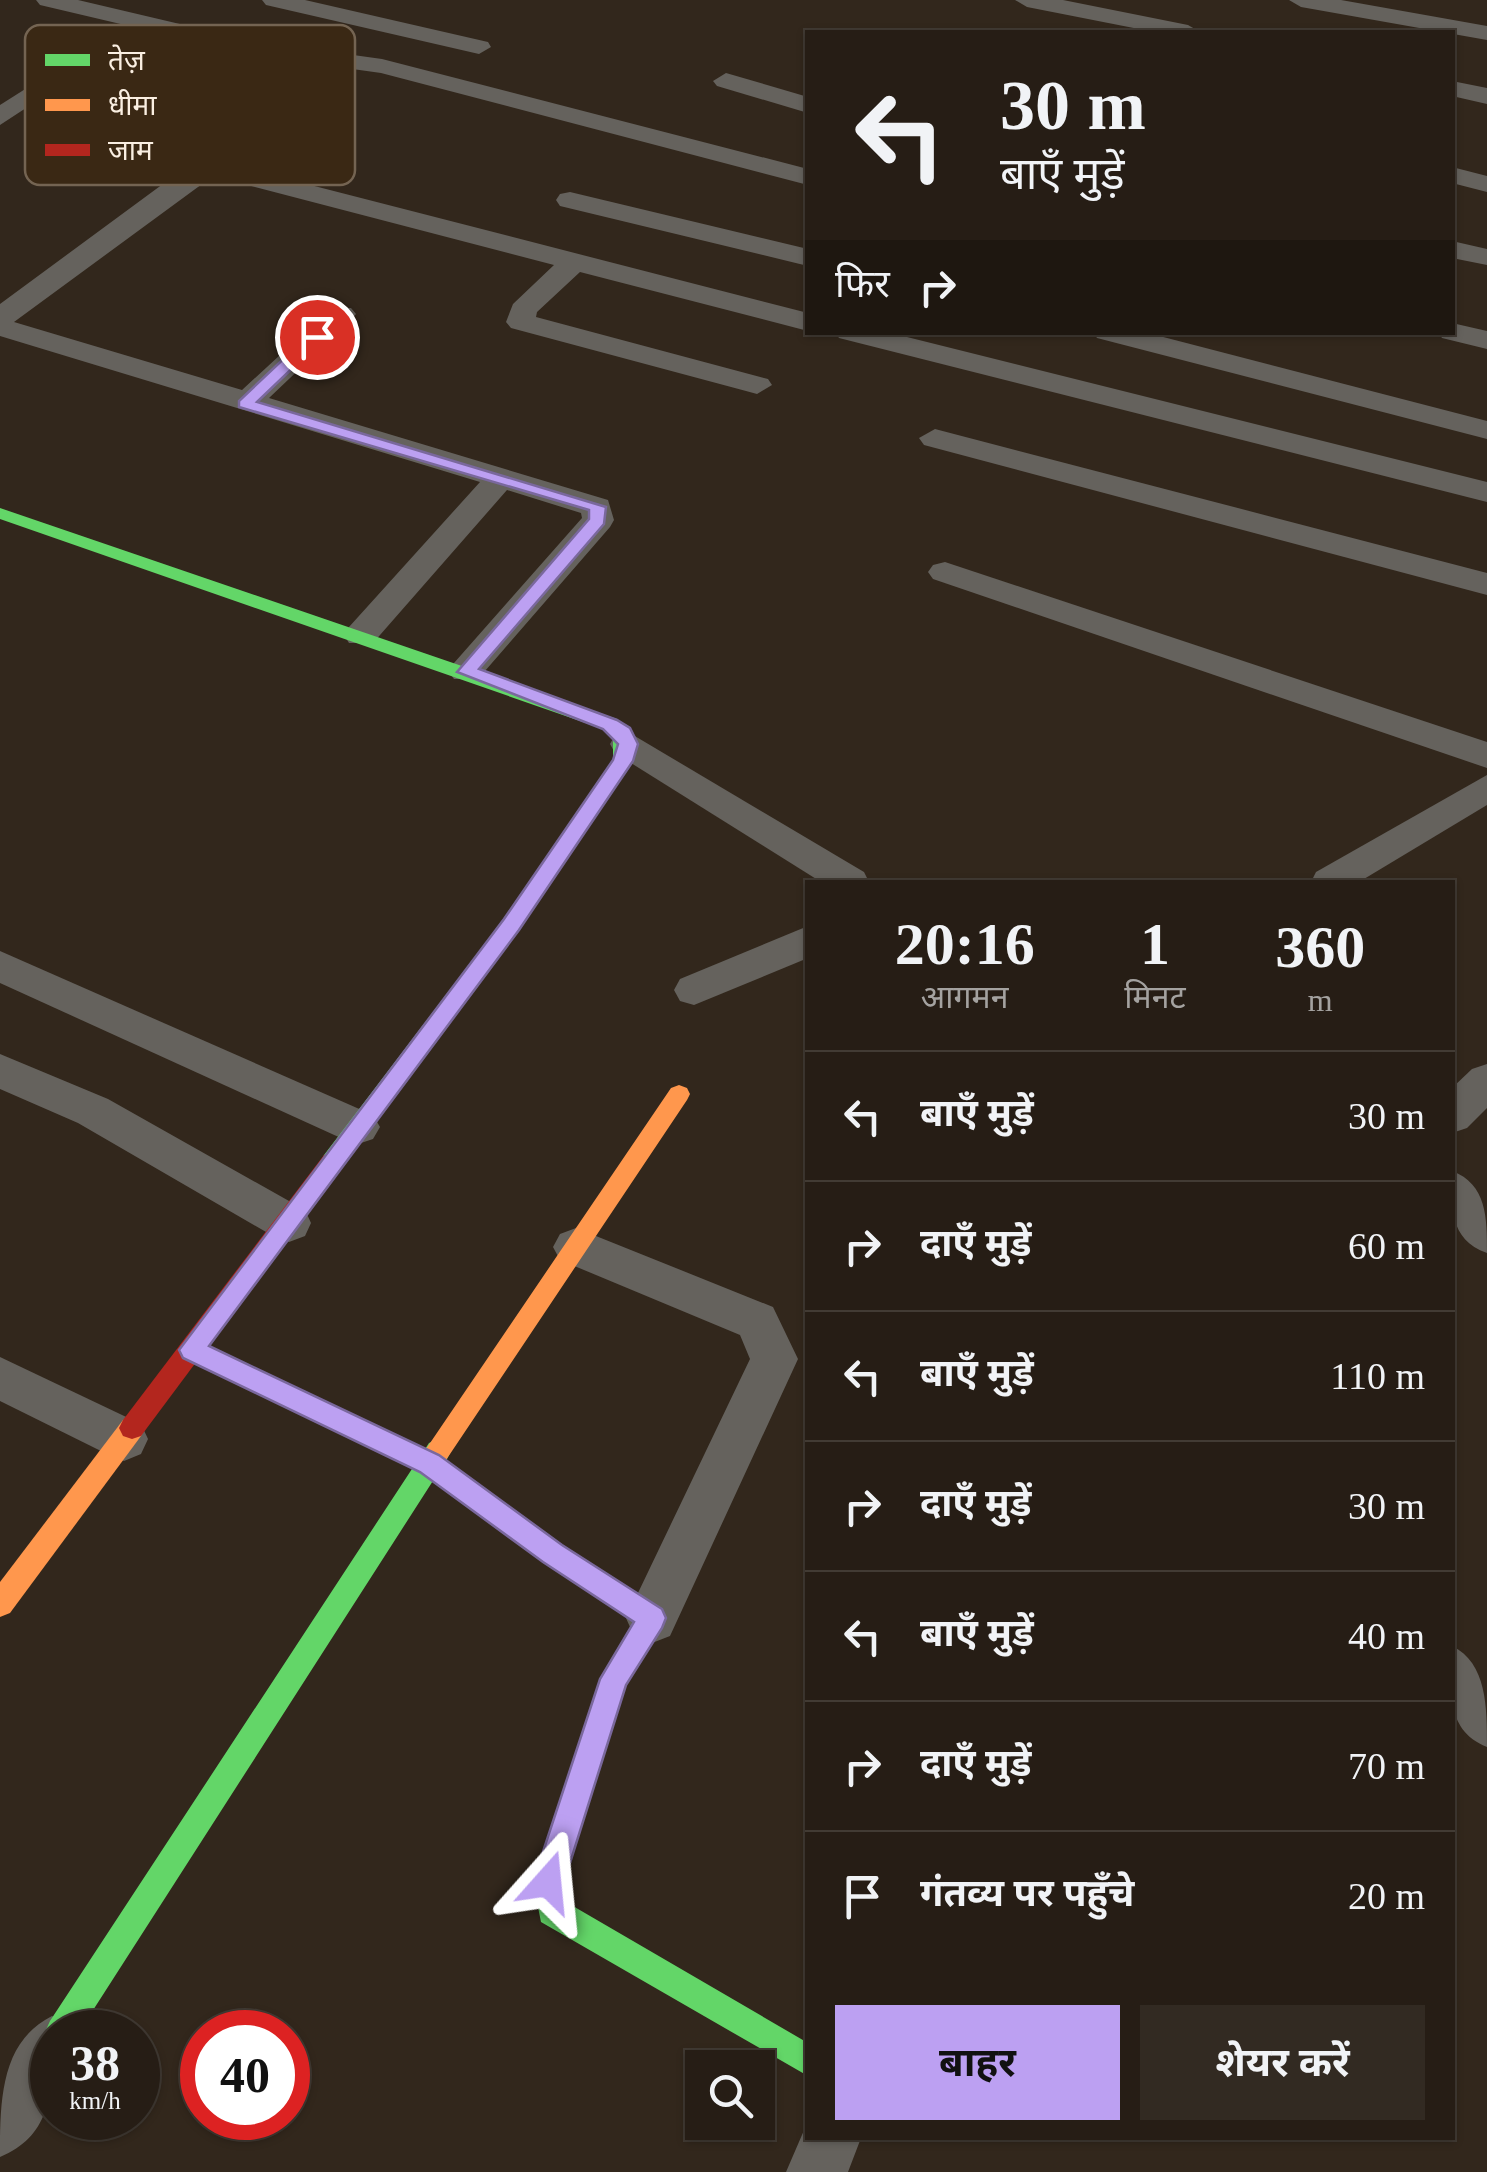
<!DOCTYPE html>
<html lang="hi">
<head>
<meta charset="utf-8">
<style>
  body { margin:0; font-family:"Times New Roman","Noto Sans Devanagari",serif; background:#322a22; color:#f1f3f6; height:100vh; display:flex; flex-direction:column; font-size:38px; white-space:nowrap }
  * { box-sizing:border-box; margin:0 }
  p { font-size:32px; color:#a4a2a0 }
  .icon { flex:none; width:55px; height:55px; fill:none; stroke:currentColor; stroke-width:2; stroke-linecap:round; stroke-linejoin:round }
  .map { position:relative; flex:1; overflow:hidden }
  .details { position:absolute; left:805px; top:880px; width:650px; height:1260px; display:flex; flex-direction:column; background:#261d15; border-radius:0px; box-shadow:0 2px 8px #0004,0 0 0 2px #423b34 }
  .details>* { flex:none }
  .hud { position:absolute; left:805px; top:30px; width:650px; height:305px; border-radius:0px; box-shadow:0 2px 8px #0004,0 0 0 2px #423b34; background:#261d15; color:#f1f3f6; overflow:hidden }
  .tools { position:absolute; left:685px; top:2050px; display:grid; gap:20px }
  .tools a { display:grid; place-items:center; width:90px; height:90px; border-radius:0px; background:#261d15; box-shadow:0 2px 8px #0004,0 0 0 2px #423b34; font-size:50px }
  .speed { position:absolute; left:30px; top:2010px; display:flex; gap:20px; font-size:50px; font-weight:700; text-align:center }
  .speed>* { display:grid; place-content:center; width:130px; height:130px; border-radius:50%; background:#261d15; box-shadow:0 2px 8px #0004,0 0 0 2px #423b34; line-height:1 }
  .speed small { font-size:25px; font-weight:400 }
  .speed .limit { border:15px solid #d22; background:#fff; color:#111 }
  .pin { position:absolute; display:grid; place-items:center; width:85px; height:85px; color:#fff; margin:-42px; border:5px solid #fff; border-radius:50%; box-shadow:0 2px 10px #0007 }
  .me { position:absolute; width:110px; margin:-55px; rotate:18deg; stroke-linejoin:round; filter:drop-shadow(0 0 8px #0008) }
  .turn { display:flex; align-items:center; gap:35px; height:210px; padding:0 30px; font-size:45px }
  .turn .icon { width:130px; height:130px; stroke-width:2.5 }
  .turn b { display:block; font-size:70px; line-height:85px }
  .then { display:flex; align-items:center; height:95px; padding:0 30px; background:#0003; gap:20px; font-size:38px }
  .eta { display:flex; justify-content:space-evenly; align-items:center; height:170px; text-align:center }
  .eta b { font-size:60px; font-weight:700; line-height:70px }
  .action { display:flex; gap:20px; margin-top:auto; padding:20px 30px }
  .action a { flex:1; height:115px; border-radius:0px; background:#bca0f2; color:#111; font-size:40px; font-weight:700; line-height:115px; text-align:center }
  .action a+a { background:#322a22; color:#f1f3f6 }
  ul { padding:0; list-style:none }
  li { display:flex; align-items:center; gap:30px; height:130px; padding:0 30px; border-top:2px solid #423b34 }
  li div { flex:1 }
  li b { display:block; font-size:38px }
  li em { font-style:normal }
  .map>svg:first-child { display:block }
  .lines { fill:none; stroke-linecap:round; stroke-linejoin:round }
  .street { fill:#65625d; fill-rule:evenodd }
  .fast { fill:#63d668; fill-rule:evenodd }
  .slow { fill:#ff974d; fill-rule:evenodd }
  .jam { fill:#b3261e; fill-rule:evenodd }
  .route { fill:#bca0f2; stroke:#7a689d; stroke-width:2.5 }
  .key { fill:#3a2814; stroke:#746452; stroke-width:2.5 }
  .key-label { font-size:28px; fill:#faefe2 }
</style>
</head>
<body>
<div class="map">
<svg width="1487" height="2172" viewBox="0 0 1487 2172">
  <rect width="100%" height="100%" fill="#32271c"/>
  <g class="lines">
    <!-- street -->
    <g class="street">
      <path d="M36,0h42l174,41 130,18 426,110v16l-427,-112 -129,-18 -212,-50z"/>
      <path d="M262,0h43l183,42 3,5 -12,7 -213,-49z"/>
      <path d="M1015,0h48l125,25 12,7h-46l-127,-25z"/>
      <path d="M1289,0h52l146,26v14l-186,-33z"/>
      <path d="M98,43l9,2 3,5 -3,5 -107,70v-20z"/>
      <path d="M726,73l82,24v16l-91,-27 -4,-5z"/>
      <path d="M1452,81l35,7v16l-35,-8z"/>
      <path d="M213,160l595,153v18l-228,-59 -43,40 -1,5 232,62 4,6 -15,9 -11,-3 -235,-63 -5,-6 7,-18 41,-39 -341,-89 -199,146 228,68 89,-82h20l5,6 -5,6 -82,78 339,102 6,20 -4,7 -132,152h-24l-6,-8 6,-8 128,-145 -1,-5 -74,-23 -134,153h-24l-5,-8 5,-8 131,-145 -480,-146v-32l186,-137z"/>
      <path d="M1452,167l35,9v16l-35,-9z"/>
      <path d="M570,192l238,57v17l-248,-60 -4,-6 4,-6z"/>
      <path d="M1452,241l35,8v16l-35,-7z"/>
      <path d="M1452,323l35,8v18l-45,-11 -4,-6h14z"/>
      <path d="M835,332h52l600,150v20l-648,-164z"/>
      <path d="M1093,332h51l343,89v18l-390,-101z"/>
      <path d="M935,429l552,144v22l-563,-150 -5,-7z"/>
      <path d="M945,562l542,180v26l-554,-189 -5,-7 5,-7z"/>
      <path d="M628,732l236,140 5,10h-48l-206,-129 -5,-9 5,-9z"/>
      <path d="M1487,775v30l-128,77h-48l5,-10z"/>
      <path d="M808,926v32l-114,47 -14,-4 -6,-11 6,-11z"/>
      <path d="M0,951l373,164 7,12 -7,12 -15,5 -15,-5 -343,-156z"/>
      <path d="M0,1054l108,45 197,111 6,13 -6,13 -16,6 -16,-6 -195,-113 -78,-34z"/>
      <path d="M1487,1064v44l-20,20 -15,5v-45l20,-19z"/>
      <path d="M1452,1171c35,13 35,47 35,82 -39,-14 -35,-47 -35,-82z"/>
      <path d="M576,1228l197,79 25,52 -128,277 -18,7 -18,-7 -8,-18 124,-259 -10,-24 -180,-75 -7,-13 7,-13z"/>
      <path d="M0,1357l141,67 7,15 -7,15 -17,7 -17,-7 -107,-53z"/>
      <path d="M1452,1646c35,17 35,61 35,101 -44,-18 -35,-60 -35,-101z"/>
      <path d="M52,2016l21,9 3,7h-24c0,52 4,102 -52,125 0,-55 0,-115 52,-141z"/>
      <path d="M808,2121v17h53l-13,34h-62z"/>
    </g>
    <!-- fast -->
    <g class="fast">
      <path d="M0,508l617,211 16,17 -3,30 -112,163 -178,240h-16l-4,-7 4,-7 180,-236 109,-159v-22l-10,-9 -603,-210z"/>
      <path d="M438,1439l9,4 4,8 -4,8 -368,573h-27l-2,11 -5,-11 5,-11 379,-578z"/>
      <path d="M552,1540l110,69 4,9 -40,67 -63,197 3,20 242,141v33l-267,-154 -8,-40 67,-203 34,-57 -91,-60 -4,-9 4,-9z"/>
    </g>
    <!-- slow -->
    <g class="slow">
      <path d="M679,1085l8,3 3,6 -3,6 -241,360 115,84 4,9 -4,9 -9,4 -9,-4 -122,-91 -238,-113 -3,-8 3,-8 9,-3 9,3 225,107 245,-361z"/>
      <path d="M132,1417l9,3 4,8 -4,8 -131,177 -10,4v-35l123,-162z"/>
    </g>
    <!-- jam -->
    <path class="jam" d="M332,1153l8,2 4,7 -4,7 -199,267 -9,3 -9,-3 -4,-8 4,-8 201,-265z"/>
  </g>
  <!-- route -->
  <path class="route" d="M311,333l14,4 -68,65 349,105 -2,17 -125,145 138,51 13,8 8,16 -5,17 -114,169 -310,416 230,109 123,90 100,64 4,9 -4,10 -36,57 -62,197 -5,11 -11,4 -10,-4 -5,-11 67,-203 34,-57 -91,-60 -123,-90 -237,-114 -4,-8 325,-431 109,-159 5,-16 -15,-15 -146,-57 132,-153v-9l-350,-103v-6z"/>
  <!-- legend -->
  <rect x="25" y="25" width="330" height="160" rx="15" class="key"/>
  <rect x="45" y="54" width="45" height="12" fill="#63d668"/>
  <rect x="45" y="99" width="45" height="12" fill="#ff974d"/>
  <rect x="45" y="144" width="45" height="12" fill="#b3261e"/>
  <g class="key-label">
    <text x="108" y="70">तेज़</text>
    <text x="108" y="115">धीमा</text>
    <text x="108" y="160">जाम</text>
  </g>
</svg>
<div class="tools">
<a><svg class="icon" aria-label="search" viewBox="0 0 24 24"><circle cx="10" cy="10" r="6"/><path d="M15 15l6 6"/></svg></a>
</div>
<div class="speed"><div>38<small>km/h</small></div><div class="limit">40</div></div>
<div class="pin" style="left:317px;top:337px;background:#d93025"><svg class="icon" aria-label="arrive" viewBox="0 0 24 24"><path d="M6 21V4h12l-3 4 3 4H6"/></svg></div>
<svg class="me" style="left:548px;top:1882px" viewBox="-20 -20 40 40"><path d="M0-17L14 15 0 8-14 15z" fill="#bca0f2" stroke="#fff" stroke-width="4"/></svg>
<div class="hud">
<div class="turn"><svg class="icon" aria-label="left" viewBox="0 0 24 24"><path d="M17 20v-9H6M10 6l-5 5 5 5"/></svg><div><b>30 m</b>बाएँ मुड़ें</div></div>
<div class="then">फिर<svg class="icon" aria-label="right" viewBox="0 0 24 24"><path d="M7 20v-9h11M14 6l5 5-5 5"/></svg></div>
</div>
<section class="details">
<div class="eta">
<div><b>20:16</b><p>आगमन</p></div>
<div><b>1</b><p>मिनट</p></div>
<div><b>360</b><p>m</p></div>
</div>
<ul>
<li><svg class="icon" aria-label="left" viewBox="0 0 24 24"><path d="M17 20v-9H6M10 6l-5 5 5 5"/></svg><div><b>बाएँ मुड़ें</b></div><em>30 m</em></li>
<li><svg class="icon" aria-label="right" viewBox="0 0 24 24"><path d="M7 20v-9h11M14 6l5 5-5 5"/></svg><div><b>दाएँ मुड़ें</b></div><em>60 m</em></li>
<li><svg class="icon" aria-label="left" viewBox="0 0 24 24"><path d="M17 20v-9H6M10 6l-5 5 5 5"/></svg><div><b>बाएँ मुड़ें</b></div><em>110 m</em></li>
<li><svg class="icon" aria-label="right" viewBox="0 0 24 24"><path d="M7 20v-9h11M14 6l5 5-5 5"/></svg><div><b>दाएँ मुड़ें</b></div><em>30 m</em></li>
<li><svg class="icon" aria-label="left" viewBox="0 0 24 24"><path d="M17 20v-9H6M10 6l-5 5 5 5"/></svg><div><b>बाएँ मुड़ें</b></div><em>40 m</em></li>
<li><svg class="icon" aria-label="right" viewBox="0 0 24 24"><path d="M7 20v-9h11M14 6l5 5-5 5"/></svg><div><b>दाएँ मुड़ें</b></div><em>70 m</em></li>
<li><svg class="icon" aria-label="arrive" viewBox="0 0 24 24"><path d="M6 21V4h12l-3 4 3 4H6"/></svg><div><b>गंतव्य पर पहुँचे</b></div><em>20 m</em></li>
</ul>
<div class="action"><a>बाहर</a><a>शेयर करें</a></div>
</section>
</div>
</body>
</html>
